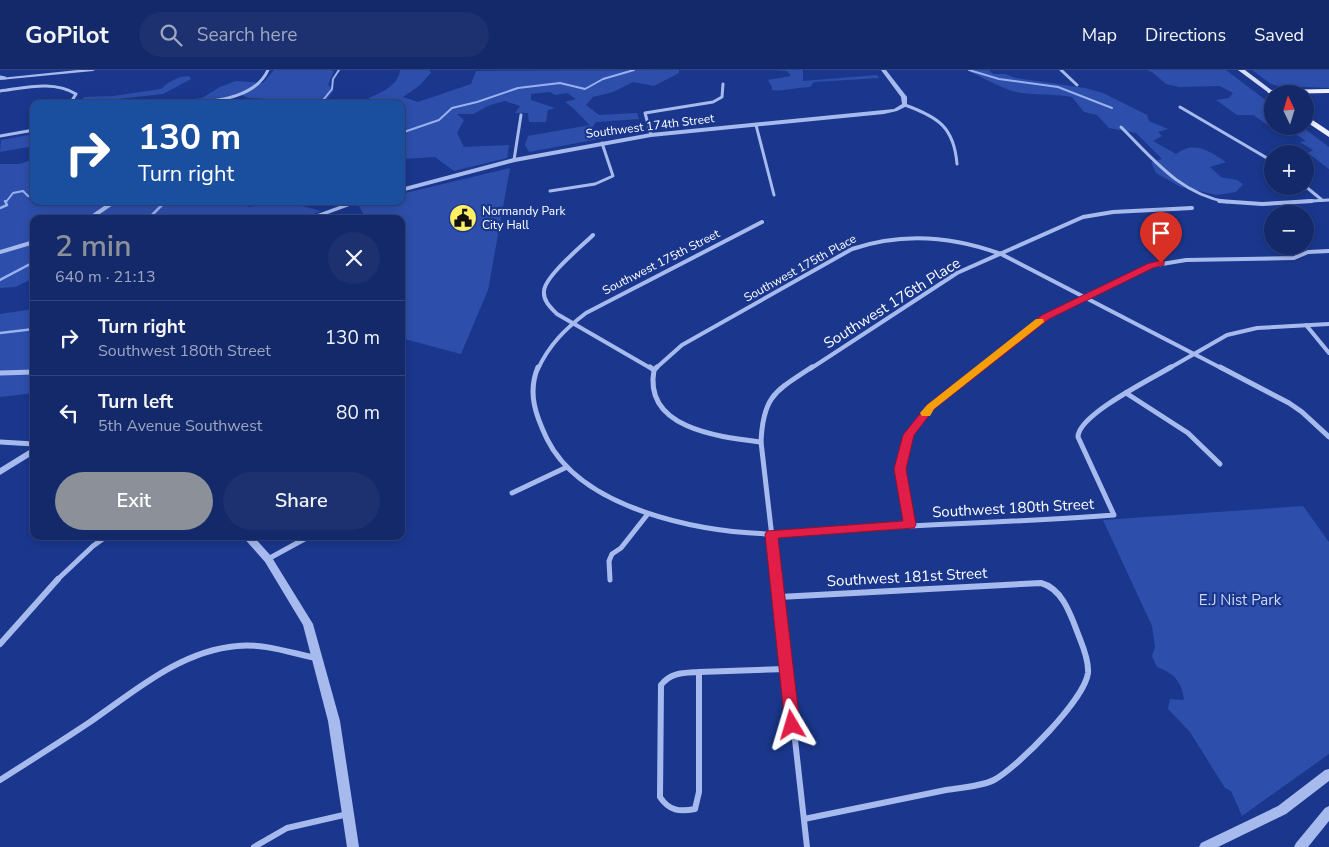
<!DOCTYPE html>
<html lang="en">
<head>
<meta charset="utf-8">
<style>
  body { margin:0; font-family:"Nunito Sans",sans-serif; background:#1d3170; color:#f1f3f6; height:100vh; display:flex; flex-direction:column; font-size:19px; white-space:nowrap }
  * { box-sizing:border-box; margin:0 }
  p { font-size:16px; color:#9da6c1 }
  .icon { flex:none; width:28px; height:28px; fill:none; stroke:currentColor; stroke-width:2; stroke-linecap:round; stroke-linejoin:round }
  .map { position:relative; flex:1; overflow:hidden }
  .side { position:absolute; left:30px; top:145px; width:375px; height:325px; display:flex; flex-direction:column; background:#14296a; border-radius:10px; box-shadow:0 2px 8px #0003,0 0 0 1px #33457e }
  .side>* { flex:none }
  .hud { position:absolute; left:30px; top:30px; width:375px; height:105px; border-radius:10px; box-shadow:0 2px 8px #0003,0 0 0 1px #33457e; background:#1a4fa0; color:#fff; overflow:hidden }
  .needle { width:32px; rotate:356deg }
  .tools { position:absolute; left:1264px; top:15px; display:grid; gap:10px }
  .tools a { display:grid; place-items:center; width:50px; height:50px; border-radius:50%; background:#14296a; box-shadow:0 2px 8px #0003,0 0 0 1px #33457e; font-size:25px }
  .pin { position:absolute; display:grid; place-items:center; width:42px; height:42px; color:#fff; margin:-51px -21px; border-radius:50% 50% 50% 0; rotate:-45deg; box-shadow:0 0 5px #0007 }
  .pin .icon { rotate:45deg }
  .me { position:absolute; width:55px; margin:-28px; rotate:353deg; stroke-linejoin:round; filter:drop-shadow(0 0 4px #0008) }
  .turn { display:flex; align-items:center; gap:18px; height:105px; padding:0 25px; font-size:22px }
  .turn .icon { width:65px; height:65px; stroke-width:2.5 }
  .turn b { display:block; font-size:35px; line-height:42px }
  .round { display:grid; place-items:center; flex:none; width:52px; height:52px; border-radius:26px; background:#1d3170 }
  .headline { display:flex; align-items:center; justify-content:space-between; height:85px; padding:0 25px }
  h1 { font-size:30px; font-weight:600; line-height:38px; color:#8c9099 }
  .primary-button { display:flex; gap:10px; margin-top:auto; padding:10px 25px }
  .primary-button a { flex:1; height:58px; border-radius:30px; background:#8c9099; color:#fff; font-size:20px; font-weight:600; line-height:58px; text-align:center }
  .primary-button a+a { background:#1d3170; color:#f1f3f6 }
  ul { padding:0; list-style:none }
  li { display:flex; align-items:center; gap:15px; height:75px; padding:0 25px; border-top:1px solid #33457e }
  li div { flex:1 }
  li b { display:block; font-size:19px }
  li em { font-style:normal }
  header { display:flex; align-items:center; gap:30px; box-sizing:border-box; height:70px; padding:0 25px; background:#14296a; border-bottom:1px solid #33457e }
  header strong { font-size:24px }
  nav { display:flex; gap:28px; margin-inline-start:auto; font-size:18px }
  .search { width:350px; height:45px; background:#1d3170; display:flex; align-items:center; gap:12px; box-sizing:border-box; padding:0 18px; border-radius:28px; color:#9da6c1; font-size:19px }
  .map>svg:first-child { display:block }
  .green { fill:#2d4fab }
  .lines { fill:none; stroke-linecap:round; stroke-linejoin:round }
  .stream-far1 { stroke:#9ab1f0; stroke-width:2 }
  .stream { stroke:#9ab1f0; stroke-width:2.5 }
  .minor-far3 { stroke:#a7baee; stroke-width:3 }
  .minor-far2 { stroke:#a7baee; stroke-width:4 }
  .minor-far1 { stroke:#a7baee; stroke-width:5 }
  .minor { stroke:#a7baee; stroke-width:6 }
  .tertiary { fill:#a7baee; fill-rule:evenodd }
  .secondary { fill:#d4ddfa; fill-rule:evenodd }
  .primary { fill:#edf1ff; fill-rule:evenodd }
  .route { fill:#e11d48; stroke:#92132f }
  .slow { fill:#f59e0b }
  .labels { text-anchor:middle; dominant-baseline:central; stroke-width:4.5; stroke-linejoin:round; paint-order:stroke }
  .far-street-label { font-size:12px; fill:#fff; stroke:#1a378d }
  .far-poi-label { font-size:12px; fill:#fff; stroke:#1a378d; text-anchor:start }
  .street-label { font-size:15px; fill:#fff; stroke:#1a378d }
  .park-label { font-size:15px; fill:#cdd9fa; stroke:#1a378d }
</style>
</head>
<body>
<header>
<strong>GoPilot</strong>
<div class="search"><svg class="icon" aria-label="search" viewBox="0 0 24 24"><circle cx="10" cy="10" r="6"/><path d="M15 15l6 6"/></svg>Search here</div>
<nav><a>Map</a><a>Directions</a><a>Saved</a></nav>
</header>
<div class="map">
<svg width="1329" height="777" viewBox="0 0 1329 777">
  <rect width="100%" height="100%" fill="#1a378d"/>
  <!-- green -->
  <g class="green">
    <path d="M274,0h57l3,1 -6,14 6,5 -11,14h-58l2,-5 -19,-1 -8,-4 -44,10h-13l5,-4 14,-2 18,-11 16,-6 27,2z"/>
    <path d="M400,0h30l1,3 -12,13 -16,11 15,5 53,-18 5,-13 203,-1v3l-25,13 -21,-4 -20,10 -20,5 -7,8 13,10 38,-2 2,6 -43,3 -6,9 9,2 5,5 -75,14 -4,-7 3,-9 62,-11c-8,-7 -15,-17 -25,-23l11,-3 -9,-6 -12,2 -5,-3 -19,2v6l24,8 -7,2 -2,12h-17l-1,-9h-13l5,-7 -15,-5 -15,4 -17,9h-16l7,6 -7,13 7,14 45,-2 -2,13 -53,13 -19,-14 -34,2v-55h-34l2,-6c13,-6 29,-12 31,-28z"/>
    <path d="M772,0h31v11l74,-6 2,3 -65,4 -4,5c-8,0 -33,5 -38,3v-3l-4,-7 23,-4 -4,-5z"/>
    <path d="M972,0h17l4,4h12l11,4 69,10 18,5 44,22 2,6 19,8 -10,3 4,4 -9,5 23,13c19,-14 33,-3 50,8l-16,5 11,10 16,3 6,4 -7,8 -19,3 -36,-8 -25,-14 -5,-11 11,-3 -26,-26 -27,-5 -12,-13 -13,-3 -12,-15c-19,-4 -46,-1 -63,-7 -13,-5 -25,-12 -39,-18z"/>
    <path d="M1147,0h79l46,35v21h29l28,21v22l-21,-16 5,-3 -13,-8 6,-1 -15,-10h-14l-24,-16h-16l-21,-15 13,-2 4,-5 -13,-7 -41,1 -13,-3 -14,-12z"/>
    <path d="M1252,0h77v18l-51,-2 -7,-2z"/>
    <path d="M189,6l2,3 -28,15 -45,5 -1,5h-38l5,-7 29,-1 48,-7 7,-6 12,-6z"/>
    <path d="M34,64v12l-34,6 1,-12z"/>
    <path d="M34,89v42h201l14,6 38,-5 34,9 -20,8h-267v59l-19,9 -15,1v-124h19z"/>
    <path d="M510,98l-22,122 -27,64 -60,-16v-119h-35l-8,-15 13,-3h30v-7z"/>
    <path d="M34,239v84l-34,4v-83z"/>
    <path d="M1303,436l26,36v212l-87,62 -11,-25 -6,-3 -35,-56 -22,-23 2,-10 14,1c-2,-18 -10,-27 -27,-33l-5,-11 3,-9 -3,-21 -49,-106z"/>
  </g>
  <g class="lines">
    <!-- stream-far1 -->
    <g class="stream-far1">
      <path d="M969,0l30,9 59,8 54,21"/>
      <path d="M320,34l12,-15 1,-10 6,-9"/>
      <path d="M401,63l38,-13 13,-12 25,-6 41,-14 42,-5 25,6 18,-10 31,-9"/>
      <path d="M6,132l7,-9 10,-2 5,5 6,1"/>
    </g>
    <!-- stream -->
    <g class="stream">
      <path d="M0,138l7,-3 -2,-4"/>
      <path d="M148,149l18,-18"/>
      <path d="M0,210l34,-18"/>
      <path d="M0,263l34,-4"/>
    </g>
    <!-- minor-far3 -->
    <g class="minor-far3">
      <path d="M1061,0l16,15"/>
      <path d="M0,7l5,1"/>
      <path d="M0,21c25,-3 53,-11 76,3l-6,10"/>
      <path d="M187,34c27,-3 68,-5 81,-34"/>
      <path d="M905,35c33,12 49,22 52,59"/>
      <path d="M1180,37l92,54"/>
      <path d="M756,55l18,70"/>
      <path d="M1121,57c32,32 59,67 106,75"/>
      <path d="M651,65l-6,-22 68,-11 9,-5 1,-13"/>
      <path d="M0,66l34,-6"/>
      <path d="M514,90l7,-45"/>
      <path d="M1305,116l17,14"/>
      <path d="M550,121l45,-7 18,-8 -11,-33"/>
      <path d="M1293,132l36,-2"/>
    </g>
    <!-- minor-far2 -->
    <g class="minor-far2">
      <path d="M1219,131l43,3 50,-3"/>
      <path d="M89,149l26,-18"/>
      <path d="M593,165c-11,11 -48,41 -49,56 -1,10 7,17 13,23l95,55"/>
      <path d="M0,182l34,-10"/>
      <path d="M1306,255l23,28"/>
      <path d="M538,299c11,-24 27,-40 48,-56l176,-91"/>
      <path d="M655,299l27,-24 170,-96c50,-17 100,-13 149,5l222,115"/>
      <path d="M810,299l147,-96 126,-56 30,-5 79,-4"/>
      <path d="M980,299l65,-52 105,-51 36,-6 108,-2 14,-6 21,-1"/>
      <path d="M1168,299l59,-34 30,-7 72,-4"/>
    </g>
    <!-- minor-far1 -->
    <g class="minor-far1">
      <path d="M538,297c-11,26 -2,49 9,72 35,71 153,93 224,95 16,0 33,-2 49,-3 30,-2 60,-4 90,-5 68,-3 136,-6 204,-11l-36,-78c0,-22 73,-58 93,-70"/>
      <path d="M650,297l4,3c-11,59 66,67 107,72"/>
      <path d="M1220,297l69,36 13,9 27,25"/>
      <path d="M654,300l3,-3"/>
      <path d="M0,303l34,-1"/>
      <path d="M1126,323l62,40 32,31"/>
      <path d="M0,372l34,2"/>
      <path d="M512,423l55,-26"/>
      <path d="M910,455c-3,-15 -11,-43 -10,-57 4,-47 47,-74 81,-101"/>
      <path d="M268,489l42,-23"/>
      <path d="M57,510l36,-34 14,-10"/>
      <path d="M610,510l-1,-19 3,-7 9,-6 26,-33"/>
      <path d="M777,510l-16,-138c2,-47 15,-51 51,-75"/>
    </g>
    <!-- minor -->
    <g class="minor">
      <path d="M777,509l30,268"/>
      <path d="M779,527l262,-14c23,6 31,36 39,56 4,10 9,23 8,34 -3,26 -70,94 -94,107 -11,6 -35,8 -48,10 -47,10 -95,19 -142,29"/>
      <path d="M0,574l58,-65"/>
      <path d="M699,602v120l-4,17c-15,3 -26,2 -35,-12l1,-112c10,-13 23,-12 38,-13z"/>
      <path d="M699,602l87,-3"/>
      <path d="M0,710c30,-19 60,-38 90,-58 45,-31 90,-71 147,-76 26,-3 54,7 79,12"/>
      <path d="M254,777l33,-19 61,-14"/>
    </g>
    <!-- tertiary -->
    <g class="tertiary">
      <path d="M78,0h17l-2,1 -93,9v-2z"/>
      <path d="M881,0h5l21,27v9l-10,5 -13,3 -233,23 -136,25 -114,30v-4l113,-30 137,-25 243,-24 8,-5 -1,-7z"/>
      <path d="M353,131h10l-49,18h-10z"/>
      <path d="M34,377v7l-34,21v-7z"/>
      <path d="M242,466h11l18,20 42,68 27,97 19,126h-12l-19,-126 -25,-96 -38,-63z"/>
      <path d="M1329,699v12l-43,33 -68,33h-19l2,-4 77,-37 47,-36z"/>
      <path d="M1329,736v15l-21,26h-14l2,-4 29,-35z"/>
    </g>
    <!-- secondary -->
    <path class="secondary" d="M1238,0h7l29,22 -5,1z"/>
    <!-- primary -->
    <g class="primary">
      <path d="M1329,19v4l-58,1 -4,-2 4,-2z"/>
      <path d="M1305,45l24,16v6l-24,-16z"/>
    </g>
  </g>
  <!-- route -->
  <path class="route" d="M1161,190l3,1v4l-11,3 -104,51 -115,90 -20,26 -8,34 10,56 -2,3 -136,10 22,187 -2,5 -6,2 -5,-2 -2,-5 -20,-191 2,-3 136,-10 -9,-52 9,-34 24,-30 115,-90 105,-51z"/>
  <!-- slow -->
  <path class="slow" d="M1036,249h7l1,3 -110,87 -4,7h-8l-2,-3 7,-8z"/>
  <!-- icons -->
  <defs>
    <g id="civic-disc" transform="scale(1.4375)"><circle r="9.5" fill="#ffef63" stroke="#1a378d"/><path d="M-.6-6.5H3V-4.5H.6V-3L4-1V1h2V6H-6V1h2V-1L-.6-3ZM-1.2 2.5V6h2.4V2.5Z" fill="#111"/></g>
  </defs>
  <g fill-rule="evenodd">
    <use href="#civic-disc" x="463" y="148"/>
  </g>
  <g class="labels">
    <!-- far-street labels -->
    <g class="far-street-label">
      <text transform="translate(650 56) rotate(-7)">Southwest 174th Street</text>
      <text transform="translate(661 192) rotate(-27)">Southwest 175th Street</text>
      <text transform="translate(800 198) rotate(-29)">Southwest 175th Place</text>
    </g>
    <!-- far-poi labels -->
    <g class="far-poi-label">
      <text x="482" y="141">Normandy Park<tspan x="482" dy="14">City Hall</tspan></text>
    </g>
    <!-- street labels -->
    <g class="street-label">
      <text transform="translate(892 233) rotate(-32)">Southwest 176th Place</text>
      <text transform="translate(1013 438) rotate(-3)">Southwest 180th Street</text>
      <text transform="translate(907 507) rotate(-3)">Southwest 181st Street</text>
    </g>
    <!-- park labels -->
    <g class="park-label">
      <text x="1240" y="530">E.J Nist Park</text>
    </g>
  </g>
</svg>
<div class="tools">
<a><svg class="needle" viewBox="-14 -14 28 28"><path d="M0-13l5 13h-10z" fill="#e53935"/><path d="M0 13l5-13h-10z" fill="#9da6c1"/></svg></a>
<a>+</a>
<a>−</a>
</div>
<div class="pin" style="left:1161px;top:193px;background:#d93025"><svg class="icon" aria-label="arrive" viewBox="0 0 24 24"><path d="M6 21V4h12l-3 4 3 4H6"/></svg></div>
<svg class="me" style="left:792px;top:655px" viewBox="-20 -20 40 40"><path d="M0-17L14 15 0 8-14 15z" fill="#e11d48" stroke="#fff" stroke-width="4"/></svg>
<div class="hud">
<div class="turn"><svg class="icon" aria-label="right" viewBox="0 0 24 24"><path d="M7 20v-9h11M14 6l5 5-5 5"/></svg><div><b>130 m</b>Turn right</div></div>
</div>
<section class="side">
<div class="headline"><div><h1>2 min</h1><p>640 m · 21:13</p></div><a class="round"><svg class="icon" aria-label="close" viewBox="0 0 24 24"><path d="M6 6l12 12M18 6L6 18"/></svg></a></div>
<ul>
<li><svg class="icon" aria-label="right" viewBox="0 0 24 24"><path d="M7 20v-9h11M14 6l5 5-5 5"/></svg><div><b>Turn right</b><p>Southwest 180th Street</p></div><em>130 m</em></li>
<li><svg class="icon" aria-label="left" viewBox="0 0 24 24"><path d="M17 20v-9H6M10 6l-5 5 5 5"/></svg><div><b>Turn left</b><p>5th Avenue Southwest</p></div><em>80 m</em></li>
</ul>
<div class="primary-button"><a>Exit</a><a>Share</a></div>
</section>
</div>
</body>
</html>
